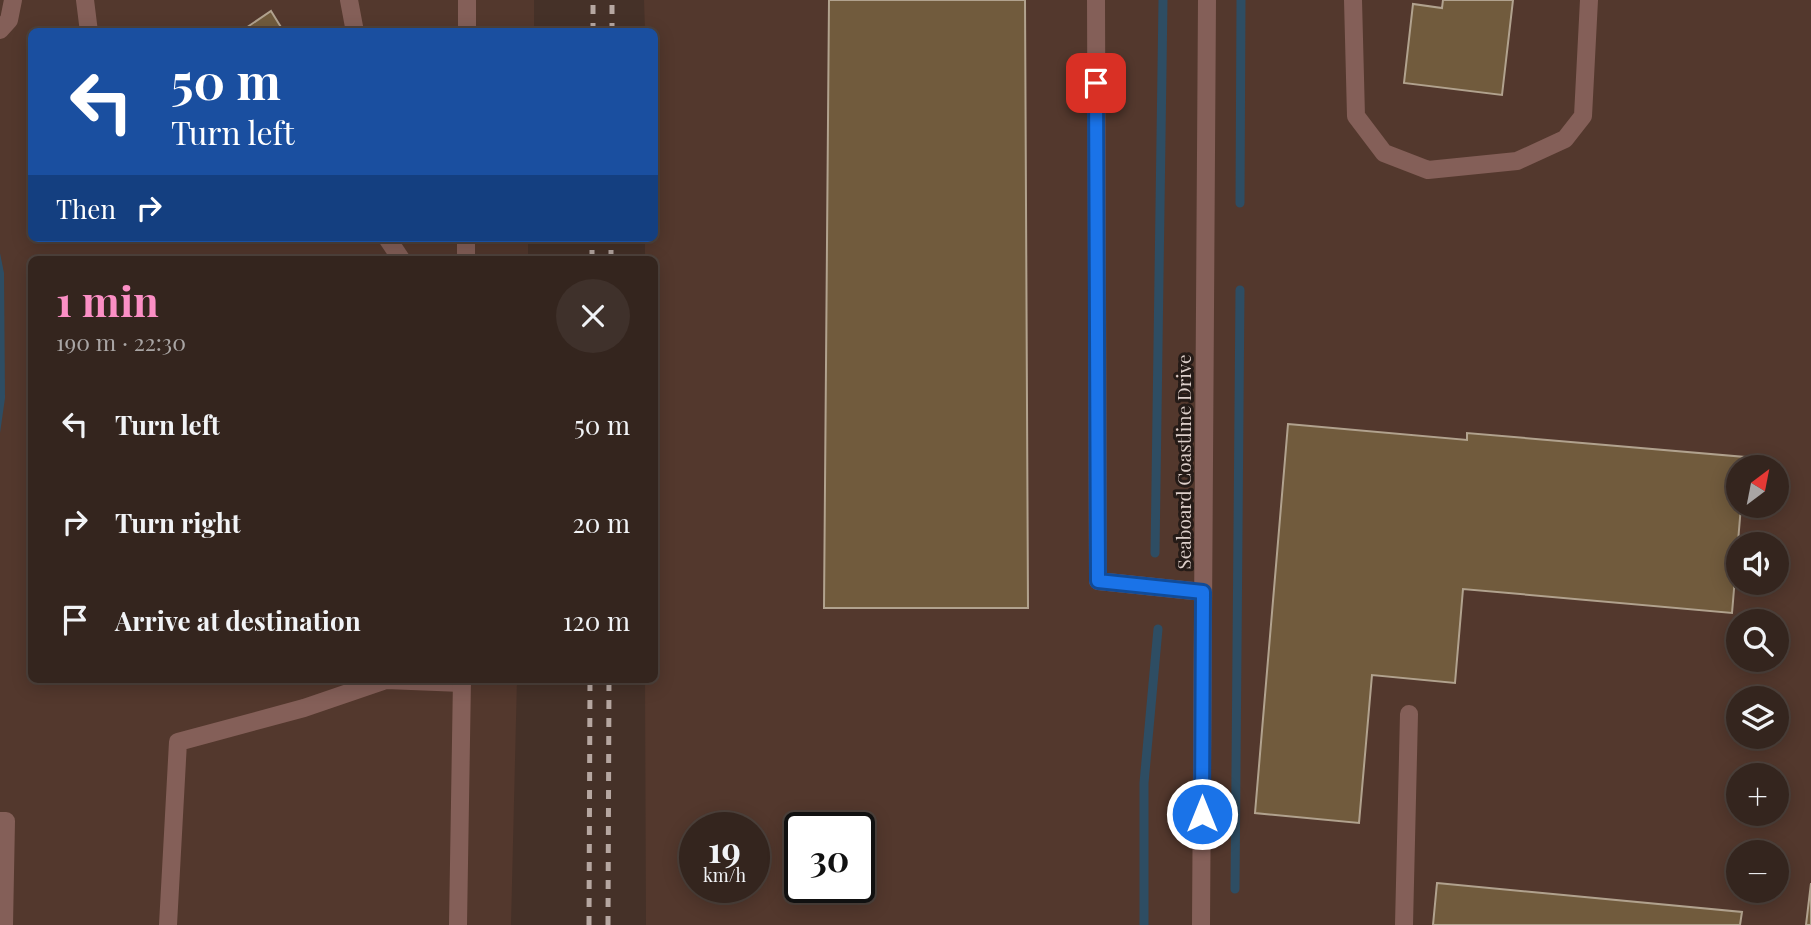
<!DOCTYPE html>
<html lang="en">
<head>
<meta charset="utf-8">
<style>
  body { margin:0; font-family:"Playfair Display",serif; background:#3f312b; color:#f1f3f6; height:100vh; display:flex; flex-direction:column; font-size:26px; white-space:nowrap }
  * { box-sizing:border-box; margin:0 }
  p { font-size:23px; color:#a9a5a4 }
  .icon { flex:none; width:38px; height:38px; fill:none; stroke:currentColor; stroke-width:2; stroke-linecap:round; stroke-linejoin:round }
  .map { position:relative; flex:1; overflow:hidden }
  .drawer { position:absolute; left:28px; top:256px; width:630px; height:427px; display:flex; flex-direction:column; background:#34251e; border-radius:10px; box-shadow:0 4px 18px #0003,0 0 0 2px #4e423c }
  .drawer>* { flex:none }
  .guide { position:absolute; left:28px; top:28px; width:630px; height:214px; border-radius:10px; box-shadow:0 4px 18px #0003,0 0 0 2px #4e423c; background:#1a4fa0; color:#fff; overflow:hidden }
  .needle { width:46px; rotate:32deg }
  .controls { position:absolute; left:1726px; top:455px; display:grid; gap:14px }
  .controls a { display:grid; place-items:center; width:63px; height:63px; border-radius:50%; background:#34251e; box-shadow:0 4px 18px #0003,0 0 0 2px #4e423c; font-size:35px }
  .speed { position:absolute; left:679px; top:812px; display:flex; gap:14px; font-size:35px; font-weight:700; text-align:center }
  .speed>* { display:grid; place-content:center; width:91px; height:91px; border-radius:50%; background:#34251e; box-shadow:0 4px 18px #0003,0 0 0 2px #4e423c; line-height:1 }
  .speed small { font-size:18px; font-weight:400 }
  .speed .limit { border:4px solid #111; border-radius:10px; background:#fff; color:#111 }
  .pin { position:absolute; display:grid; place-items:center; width:60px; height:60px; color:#fff; margin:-30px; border-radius:14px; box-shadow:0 4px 10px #0006 }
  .me { position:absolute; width:77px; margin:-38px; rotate:0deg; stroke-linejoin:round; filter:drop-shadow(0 0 5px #0008) }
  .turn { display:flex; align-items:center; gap:24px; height:147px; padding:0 28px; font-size:32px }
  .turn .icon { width:91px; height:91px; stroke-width:2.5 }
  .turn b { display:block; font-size:49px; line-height:60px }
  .then { display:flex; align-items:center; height:66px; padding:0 28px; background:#0003; gap:14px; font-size:26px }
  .round { display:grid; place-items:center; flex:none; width:74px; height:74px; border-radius:37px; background:#3f312b }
  .headline { display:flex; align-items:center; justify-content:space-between; height:119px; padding:0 28px }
  h1 { font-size:42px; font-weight:700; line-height:52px; color:#fb8fc5 }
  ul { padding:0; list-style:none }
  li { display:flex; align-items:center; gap:21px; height:98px; padding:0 28px }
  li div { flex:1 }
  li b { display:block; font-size:26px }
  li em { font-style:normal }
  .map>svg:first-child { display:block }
  .built { fill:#53382d; fill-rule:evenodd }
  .water { fill:#2e4d63 }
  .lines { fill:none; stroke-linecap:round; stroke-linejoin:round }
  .stream { stroke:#2e4d63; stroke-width:9 }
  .building { fill:#715b3d; stroke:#b1a28e; stroke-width:2 }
  .minor { stroke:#845f58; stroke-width:18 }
  .rail { stroke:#b6a7a1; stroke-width:5; stroke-dasharray:9 9; stroke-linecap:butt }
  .route-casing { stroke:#114b97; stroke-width:18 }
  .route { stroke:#1a73e8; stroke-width:12 }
  .labels { text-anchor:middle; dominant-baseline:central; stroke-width:6; stroke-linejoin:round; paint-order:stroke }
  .street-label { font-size:19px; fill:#ddcfca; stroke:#251b17 }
</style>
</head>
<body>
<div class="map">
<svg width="1811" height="925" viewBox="0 0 1811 925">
  <rect width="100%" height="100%" fill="#453128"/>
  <!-- built -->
  <g class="built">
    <path d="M0,0h534v31l-502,1v206h496v21h-496v420h485l-6,246h-511z"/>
    <path d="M644,0h1167v925h-1165l-1,-246h9v-420h-9v-21h9v-206l-9,-1zM1738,467h38v39h-38zM1738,544h38v39h-38zM1738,621h38v39h-38zM1738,698h38v39h-38zM1738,775h38v39h-38zM695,828h59v59h-59zM800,828h59v59h-59zM1738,852h38v39h-38z"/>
  </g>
  <!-- water -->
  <path class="water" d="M0,253l4,20 1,125 -5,35z"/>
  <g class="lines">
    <!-- stream -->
    <g class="stream">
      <path d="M1240,203l1,-203"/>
      <path d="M1155,553l8,-553"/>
      <path d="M1235,889l5,-599"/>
      <path d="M1144,925v-142l14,-154"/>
    </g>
  </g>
  <!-- building -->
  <g class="building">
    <path d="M829,0h196l3,608h-204z"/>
    <path d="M1443,0h70l-11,95 -98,-12 9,-79 29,4z"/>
    <path d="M271,11l13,21h-44z"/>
    <path d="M1288,424l179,16v-7l278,24 -1,10h-6v39h3l-9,107 -269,-24 -8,94 -83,-8 -13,148 -104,-10z"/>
    <path d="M1437,883l305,29 -2,13h-307z"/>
    <path d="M1811,883v42h-5z"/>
  </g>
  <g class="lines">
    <!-- minor -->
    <g class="minor">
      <path d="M85,0l4,32"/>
      <path d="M349,0l6,32"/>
      <path d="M1096,0l2,581 105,11"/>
      <path d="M1353,0l3,116 28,37 44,17 89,-9 48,-22 18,-23 6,-116"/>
      <path d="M0,30l9,-10 4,-20"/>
      <path d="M467,32v-32"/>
      <path d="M387,238l14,21"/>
      <path d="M466,259v-21"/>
      <path d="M0,821h6l-2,104"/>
      <path d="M168,925l10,-183 126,-34 82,-28 76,3"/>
      <path d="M458,925l4,-246"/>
      <path d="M1201,925l6,-925"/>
      <path d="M1404,925l5,-211"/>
    </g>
    <!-- rail -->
    <g class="rail">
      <path d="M593,32v-32"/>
      <path d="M612,32v-32"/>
      <path d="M592,259v-21"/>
      <path d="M611,259v-21"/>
      <path d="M589,925l1,-246"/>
      <path d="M608,925l1,-246"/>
    </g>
  </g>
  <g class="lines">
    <!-- route casing -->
    <g class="route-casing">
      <path id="route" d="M1096,83l2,498 105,11 -1,222"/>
    </g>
    <!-- route -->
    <use href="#route" class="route"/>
  </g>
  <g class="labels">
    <!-- street labels -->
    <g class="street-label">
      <text transform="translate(1183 462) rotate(-90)">Seaboard Coastline Drive</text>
    </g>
  </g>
</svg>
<div class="controls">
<a><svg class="needle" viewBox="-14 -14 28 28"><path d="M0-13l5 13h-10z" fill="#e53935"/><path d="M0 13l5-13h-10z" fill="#a9a5a4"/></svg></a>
<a><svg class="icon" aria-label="sound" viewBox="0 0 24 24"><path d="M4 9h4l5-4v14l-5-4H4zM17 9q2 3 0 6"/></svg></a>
<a><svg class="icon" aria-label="search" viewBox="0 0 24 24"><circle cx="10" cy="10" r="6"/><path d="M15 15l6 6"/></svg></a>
<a><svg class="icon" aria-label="layers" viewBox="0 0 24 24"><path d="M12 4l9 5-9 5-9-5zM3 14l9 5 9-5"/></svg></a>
<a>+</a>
<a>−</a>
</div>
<div class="speed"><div>19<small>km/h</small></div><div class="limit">30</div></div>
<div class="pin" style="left:1096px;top:83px;background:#d93025"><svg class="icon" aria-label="arrive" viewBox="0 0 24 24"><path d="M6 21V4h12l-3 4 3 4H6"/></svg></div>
<svg class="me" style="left:1202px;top:814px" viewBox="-20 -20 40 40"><circle r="17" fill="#1a73e8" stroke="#fff" stroke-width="3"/><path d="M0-11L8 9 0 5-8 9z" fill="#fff"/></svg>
<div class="guide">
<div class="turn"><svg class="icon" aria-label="left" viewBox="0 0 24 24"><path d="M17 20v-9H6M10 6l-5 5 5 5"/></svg><div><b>50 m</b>Turn left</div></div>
<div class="then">Then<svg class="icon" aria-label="right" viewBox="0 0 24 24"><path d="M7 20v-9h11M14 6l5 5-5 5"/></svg></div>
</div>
<section class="drawer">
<div class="headline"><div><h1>1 min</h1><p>190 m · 22:30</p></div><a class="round"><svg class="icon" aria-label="close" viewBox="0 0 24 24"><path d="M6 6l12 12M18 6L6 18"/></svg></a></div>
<ul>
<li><svg class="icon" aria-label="left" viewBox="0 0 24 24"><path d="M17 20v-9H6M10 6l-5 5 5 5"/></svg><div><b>Turn left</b></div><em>50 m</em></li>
<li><svg class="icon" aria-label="right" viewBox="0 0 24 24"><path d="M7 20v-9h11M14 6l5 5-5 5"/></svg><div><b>Turn right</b></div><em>20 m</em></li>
<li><svg class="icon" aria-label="arrive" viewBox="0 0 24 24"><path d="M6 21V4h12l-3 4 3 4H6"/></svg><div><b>Arrive at destination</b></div><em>120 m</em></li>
</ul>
</section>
</div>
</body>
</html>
